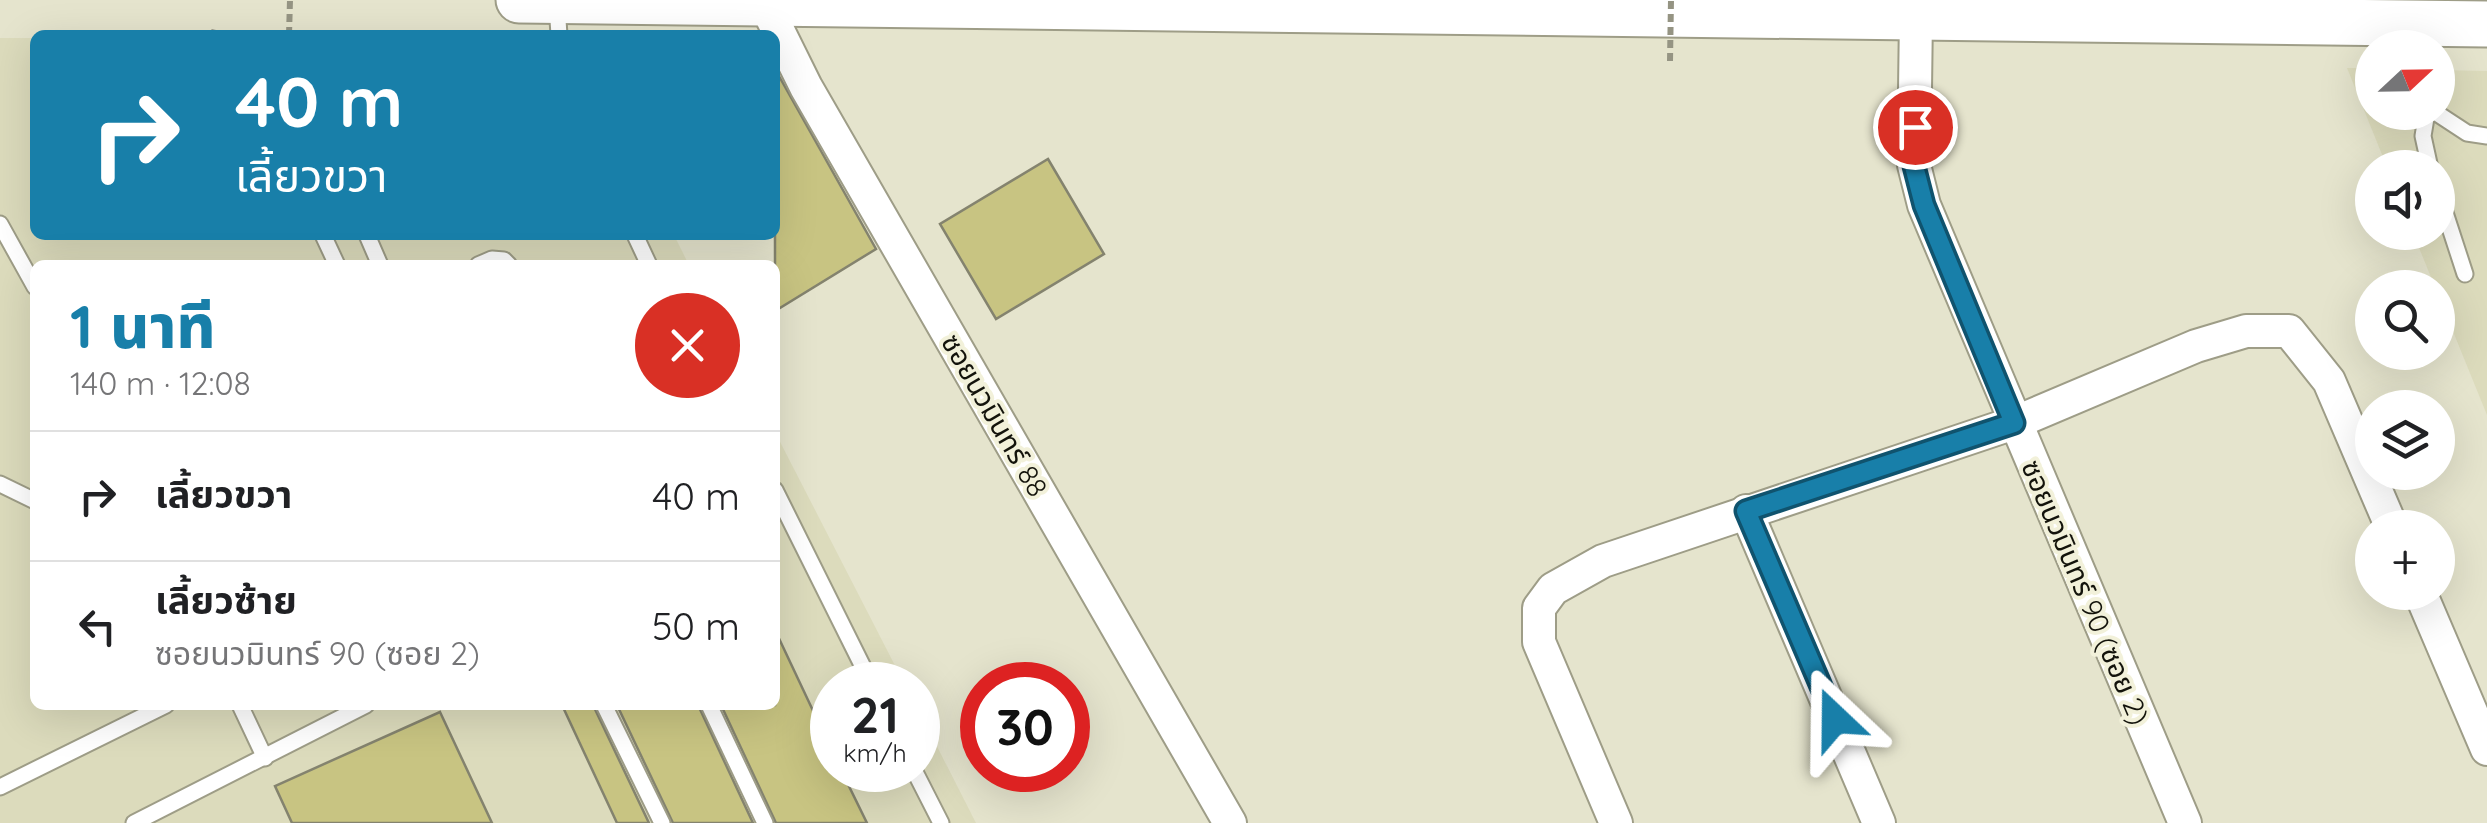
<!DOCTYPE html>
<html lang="th">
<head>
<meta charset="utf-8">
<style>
  body { margin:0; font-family:Quicksand,"Noto Sans Thai",sans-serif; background:#f6f6f6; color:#202124; height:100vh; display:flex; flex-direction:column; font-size:38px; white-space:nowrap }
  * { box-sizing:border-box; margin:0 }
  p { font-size:32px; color:#757577 }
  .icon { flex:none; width:55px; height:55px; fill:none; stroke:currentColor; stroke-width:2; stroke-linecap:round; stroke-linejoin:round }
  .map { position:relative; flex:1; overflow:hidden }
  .drawer { position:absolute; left:30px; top:260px; width:750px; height:450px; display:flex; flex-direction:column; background:#fff; border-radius:15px; box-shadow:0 10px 40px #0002 }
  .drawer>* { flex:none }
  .guide { position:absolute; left:30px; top:30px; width:750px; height:210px; border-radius:15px; box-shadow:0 10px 40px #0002; background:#187fa9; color:#fff; overflow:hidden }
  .needle { width:65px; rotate:68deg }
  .controls { position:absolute; left:2355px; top:30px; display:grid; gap:20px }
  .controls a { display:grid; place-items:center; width:100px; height:100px; border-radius:50%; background:#fff; box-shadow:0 10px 40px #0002; font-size:50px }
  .speed { position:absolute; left:810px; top:662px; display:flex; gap:20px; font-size:50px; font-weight:700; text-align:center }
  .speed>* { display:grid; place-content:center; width:130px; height:130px; border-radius:50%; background:#fff; box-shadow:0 10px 40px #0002; line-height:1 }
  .speed small { font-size:25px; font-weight:400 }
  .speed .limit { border:15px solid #d22; background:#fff; color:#111 }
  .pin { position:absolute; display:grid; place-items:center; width:85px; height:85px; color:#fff; margin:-42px; border:5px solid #fff; border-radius:50%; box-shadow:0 2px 10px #0007 }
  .me { position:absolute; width:110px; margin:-55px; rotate:337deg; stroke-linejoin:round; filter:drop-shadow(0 0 8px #0008) }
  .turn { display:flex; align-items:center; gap:35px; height:210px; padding:0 40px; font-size:45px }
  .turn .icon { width:130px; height:130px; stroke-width:2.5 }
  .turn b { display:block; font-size:70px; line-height:85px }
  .round { display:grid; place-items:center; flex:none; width:105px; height:105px; border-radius:52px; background:#f6f6f6 }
  .headline { display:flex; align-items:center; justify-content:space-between; height:170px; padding:0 40px }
  h1 { font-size:60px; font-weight:800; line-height:75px; color:#187fa9 }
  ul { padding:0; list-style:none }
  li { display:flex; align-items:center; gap:30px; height:130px; padding:0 40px; border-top:2px solid #e0e0e0 }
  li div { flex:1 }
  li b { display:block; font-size:38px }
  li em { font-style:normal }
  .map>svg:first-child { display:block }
  .built { fill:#dcdbbc }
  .building { fill:#c8c482; stroke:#84836e; stroke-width:2.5 }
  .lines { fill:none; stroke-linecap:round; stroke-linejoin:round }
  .service-casing { stroke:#9e9d87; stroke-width:19 }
  .minor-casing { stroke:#9e9d87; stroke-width:36 }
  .secondary-casing { stroke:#9e9d87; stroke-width:49 }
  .path { stroke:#959483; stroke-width:6; stroke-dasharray:8 5; stroke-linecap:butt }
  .service { stroke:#fff; stroke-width:15 }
  .minor { stroke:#fff; stroke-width:32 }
  .secondary { stroke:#fff; stroke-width:45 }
  .path-bridge { stroke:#959483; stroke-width:6; stroke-dasharray:8 5; stroke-linecap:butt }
  .route-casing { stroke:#10536e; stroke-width:25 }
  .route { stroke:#187fa9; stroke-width:18 }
  .labels { text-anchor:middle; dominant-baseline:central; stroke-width:8; stroke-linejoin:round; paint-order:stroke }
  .street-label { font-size:28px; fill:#13130b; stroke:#f2f1da }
</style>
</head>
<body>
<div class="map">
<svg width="2487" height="823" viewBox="0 0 2487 823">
  <rect width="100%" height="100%" fill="#e5e4cd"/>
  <!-- built -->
  <g class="built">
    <path d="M0,38h35v197h639l15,30h-654v440h740v-273l130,253h-73v85h86v-61l58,114h-976z"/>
    <path d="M2347,68h25v44h66v-42l49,1v344l-74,-182 25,-1v-64l-51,-1z"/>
  </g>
  <!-- building -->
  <g class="building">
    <path d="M775,69l101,180 -101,62z"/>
    <path d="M1048,159l56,95 -108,65 -56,-95z"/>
    <path d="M775,630l57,121v19h9l26,53h-91l-55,-118h54z"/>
    <path d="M562,705h31l56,118h-32z"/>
    <path d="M617,705h81l55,118h-80z"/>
    <path d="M440,712l52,111h-200l-17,-37z"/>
  </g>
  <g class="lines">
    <!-- service casing -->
    <g class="service-casing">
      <g id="service">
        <path d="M557,5l2,30"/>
        <path d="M2427,112l-4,24 7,32"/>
        <path d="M2435,112l32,21 20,3"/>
        <path d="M2438,191l27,83"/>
        <path d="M0,224l35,63"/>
        <path d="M323,235l14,30"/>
        <path d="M367,235l13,30"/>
        <path d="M635,235l14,30"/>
        <path d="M478,265l14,-6 12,1 5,5"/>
        <path d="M0,484l35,17"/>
        <path d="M775,490l97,195"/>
        <path d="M240,705l25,53"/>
        <path d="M604,705l58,118"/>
        <path d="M709,705l56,118"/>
        <path d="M914,770l27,53"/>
        <path d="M0,787l166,-82"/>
        <path d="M134,823l232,-118"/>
      </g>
    </g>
    <!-- minor casing -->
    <g class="minor-casing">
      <g id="minor">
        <path d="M765,4l41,83 424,736"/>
        <path d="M1916,15l-2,150 10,40 261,618"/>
        <path d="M1746,511l133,312"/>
        <path d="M2420,592l67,157"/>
        <path d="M1616,823l-77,-181v-34l14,-19 50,-28 411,-138 182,-77 50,-15h43l40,50 63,147"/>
      </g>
    </g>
    <!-- secondary casing -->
    <g class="secondary-casing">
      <path id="secondary" d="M519,0l1968,24"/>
    </g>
    <!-- path -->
    <g class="path">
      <path d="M211,32l15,3"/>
      <path d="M289,35l1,-35"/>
    </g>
    <!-- service -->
    <use href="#service" class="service"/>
    <!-- minor -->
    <use href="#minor" class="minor"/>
    <!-- secondary -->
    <use href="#secondary" class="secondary"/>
    <!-- path-bridge -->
    <path class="path-bridge" d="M1670,61l1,-61"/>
  </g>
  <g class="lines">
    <!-- route casing -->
    <g class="route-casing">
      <path id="route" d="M1835,719l-89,-208 268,-88 -90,-218 -10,-39 1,-39"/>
    </g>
    <!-- route -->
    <use href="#route" class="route"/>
  </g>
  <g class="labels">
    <!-- street labels -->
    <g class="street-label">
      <text transform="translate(995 415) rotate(60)">ซอยนวมินทร์ 88</text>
      <text transform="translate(2086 592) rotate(67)">ซอยนวมินทร์ 90 (ซอย 2)</text>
    </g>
  </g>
</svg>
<div class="controls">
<a><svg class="needle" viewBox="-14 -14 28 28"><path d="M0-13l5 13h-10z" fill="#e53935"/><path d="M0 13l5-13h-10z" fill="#757577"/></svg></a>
<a><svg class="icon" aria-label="sound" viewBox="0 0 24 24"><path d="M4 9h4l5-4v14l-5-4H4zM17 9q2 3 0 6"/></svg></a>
<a><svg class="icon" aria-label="search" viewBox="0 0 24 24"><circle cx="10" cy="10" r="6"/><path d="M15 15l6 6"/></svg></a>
<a><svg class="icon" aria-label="layers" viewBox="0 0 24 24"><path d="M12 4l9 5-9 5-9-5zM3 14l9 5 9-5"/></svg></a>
<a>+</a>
</div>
<div class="speed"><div>21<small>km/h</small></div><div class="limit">30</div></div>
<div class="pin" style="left:1915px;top:127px;background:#d93025"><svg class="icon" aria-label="arrive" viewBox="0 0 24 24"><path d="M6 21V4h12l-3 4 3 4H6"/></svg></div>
<svg class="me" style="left:1835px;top:719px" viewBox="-20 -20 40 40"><path d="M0-17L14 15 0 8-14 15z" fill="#187fa9" stroke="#fff" stroke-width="4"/></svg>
<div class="guide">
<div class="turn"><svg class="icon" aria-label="right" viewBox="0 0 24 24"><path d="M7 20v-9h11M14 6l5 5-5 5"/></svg><div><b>40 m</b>เลี้ยวขวา</div></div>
</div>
<section class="drawer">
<div class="headline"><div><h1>1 นาที</h1><p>140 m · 12:08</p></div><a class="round" style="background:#d93025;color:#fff"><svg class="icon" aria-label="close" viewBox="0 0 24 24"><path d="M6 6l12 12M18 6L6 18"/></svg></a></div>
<ul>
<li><svg class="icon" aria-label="right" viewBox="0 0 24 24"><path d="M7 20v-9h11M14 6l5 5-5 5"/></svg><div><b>เลี้ยวขวา</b></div><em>40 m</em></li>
<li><svg class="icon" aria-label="left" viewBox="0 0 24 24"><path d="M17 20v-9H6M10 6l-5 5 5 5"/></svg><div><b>เลี้ยวซ้าย</b><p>ซอยนวมินทร์ 90 (ซอย 2)</p></div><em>50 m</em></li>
</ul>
</section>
</div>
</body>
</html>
